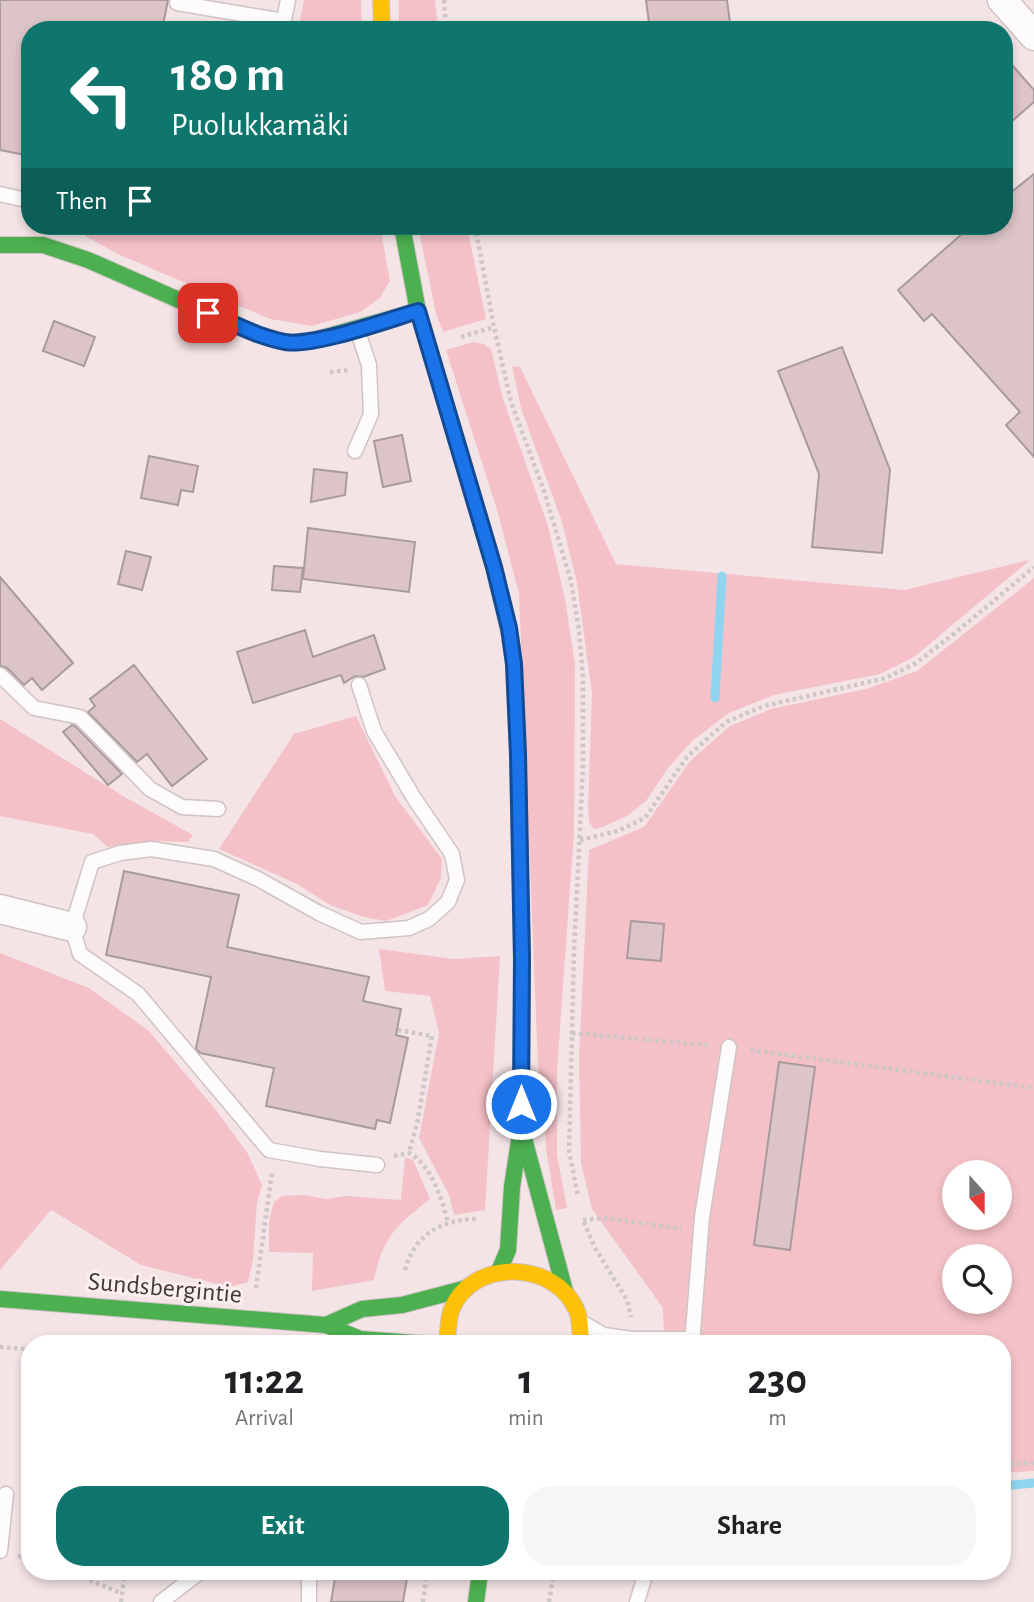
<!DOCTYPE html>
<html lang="en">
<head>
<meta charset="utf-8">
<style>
  body { margin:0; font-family:"Alegreya Sans",sans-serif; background:#f6f6f6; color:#202124; height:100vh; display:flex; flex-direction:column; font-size:26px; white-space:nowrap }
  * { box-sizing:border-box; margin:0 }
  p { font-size:23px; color:#757577 }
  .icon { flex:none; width:38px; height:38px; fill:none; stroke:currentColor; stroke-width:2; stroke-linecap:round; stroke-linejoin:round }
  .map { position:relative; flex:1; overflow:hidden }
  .drawer { position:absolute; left:21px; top:1335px; width:990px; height:245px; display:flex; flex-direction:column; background:#fff; border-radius:28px; box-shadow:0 4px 10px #0003 }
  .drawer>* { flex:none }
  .banner { position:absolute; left:21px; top:21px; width:992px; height:214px; border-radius:28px; box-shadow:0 4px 10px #0003; background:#0f766e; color:#fff; overflow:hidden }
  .needle { width:46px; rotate:159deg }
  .buttons { position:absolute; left:942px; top:1160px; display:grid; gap:14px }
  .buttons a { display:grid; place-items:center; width:70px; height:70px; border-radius:50%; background:#fff; box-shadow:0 4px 10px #0003; font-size:35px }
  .pin { position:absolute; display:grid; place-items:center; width:60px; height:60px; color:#fff; margin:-30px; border-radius:14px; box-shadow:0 4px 10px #0006 }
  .me { position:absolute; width:77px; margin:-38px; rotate:0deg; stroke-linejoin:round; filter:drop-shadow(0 0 5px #0008) }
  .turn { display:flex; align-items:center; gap:24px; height:147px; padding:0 35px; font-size:32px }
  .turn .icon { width:91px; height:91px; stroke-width:2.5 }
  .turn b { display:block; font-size:49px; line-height:60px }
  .then { display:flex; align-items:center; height:66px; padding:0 35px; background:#0003; gap:14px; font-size:26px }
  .eta { display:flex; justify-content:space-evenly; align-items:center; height:119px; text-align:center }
  .eta b { font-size:42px; font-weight:700; line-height:49px }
  .button { display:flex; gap:14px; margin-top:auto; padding:14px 35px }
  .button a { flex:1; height:80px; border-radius:28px; background:#0f766e; color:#fff; font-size:28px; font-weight:700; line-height:80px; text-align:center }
  .button a+a { background:#f6f6f6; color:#202124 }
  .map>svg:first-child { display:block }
  .green { fill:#f5c1c8; fill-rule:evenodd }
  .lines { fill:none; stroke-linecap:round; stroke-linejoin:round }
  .stream { stroke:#90d5ef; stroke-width:9 }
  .building { fill:#dcc4c7; stroke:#a89b9d; stroke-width:2 }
  .lane-casing { stroke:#d0c3c4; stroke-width:17 }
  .street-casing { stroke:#d0c3c4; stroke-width:31 }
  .fast-casing { stroke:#d0c3c4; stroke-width:18 }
  .slow-casing { stroke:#d0c3c4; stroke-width:18 }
  .path { stroke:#cdc7c8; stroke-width:4.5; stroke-dasharray:3.5 3.5; stroke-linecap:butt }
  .lane { stroke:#fdfbfb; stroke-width:14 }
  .street { stroke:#fdfbfb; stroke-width:28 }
  .fast { stroke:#4caf50; stroke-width:16 }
  .slow { stroke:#ffc107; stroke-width:16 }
  .route-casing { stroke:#114b97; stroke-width:18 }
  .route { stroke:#1a73e8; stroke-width:12 }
  .labels { text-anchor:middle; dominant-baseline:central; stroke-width:6; stroke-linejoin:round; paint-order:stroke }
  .street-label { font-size:26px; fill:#433738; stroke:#fbeff0 }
</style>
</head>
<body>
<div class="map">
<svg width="1034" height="1602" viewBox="0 0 1034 1602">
  <rect width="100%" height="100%" fill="#f4e4e6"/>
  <!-- green -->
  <g class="green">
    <path d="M304,0h57l1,30h-64z"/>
    <path d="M399,0h36l3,30h-39z"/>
    <path d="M88,226h292l10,55 -10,17 -20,14 -48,14 -42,-7 -150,-64 -35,-19z"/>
    <path d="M418,226h49l19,93 -43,13 -7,-18z"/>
    <path d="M474,342l10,2 7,5 12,50 45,127 17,73 10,66 -1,167 -17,238v85l10,53 -11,2 -9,-55 -9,-90 -19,-471 -21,-81 -52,-163z"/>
    <path d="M512,366l8,1 96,197 288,26 126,-30 -116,97 -34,17 -106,21 -45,18 -37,28 -24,27 -22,33 -19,15 -27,12 -6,1 -5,-7 -1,-13 4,-115 -15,-111 -15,-61 -41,-114z"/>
    <path d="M1034,578v893l-31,2v-129h-339l-1,-36 -71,-99 -11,-46 -2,-107 10,-206 55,-23 46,-66 40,-35 41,-17 95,-20 51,-18zM954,1172h45v46h-45zM954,1256h45v46h-45z"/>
    <path d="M356,716l39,80 47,63 -1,19 -13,27 -42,16 -22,-4 -34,-12 -33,-21 -78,-35 75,-115z"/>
    <path d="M0,719l123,77 70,39 -5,7 -33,-1 -47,6 -15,-13 -93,-18z"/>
    <path d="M379,949l75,10 46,-3 -15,254 -31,5 -5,-20 -30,-57 20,-105 -9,-37 -45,-5z"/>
    <path d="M0,953l89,35 60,43 67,79 32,44 14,31 -5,18 -4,56 -5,23 -18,5 -89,-22 -90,-55 -51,60z"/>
    <path d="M405,1157l8,3 17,39c-34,27 -47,37 -56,81l-62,11 1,-38 -44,-1v-31l5,-19 8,-6 22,-1 22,4 20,-3 55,4z"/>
  </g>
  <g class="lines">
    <!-- stream -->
    <g class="stream">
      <path d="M715,698l7,-122"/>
      <path d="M1003,1486l31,-3"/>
    </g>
  </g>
  <!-- building -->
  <g class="building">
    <path d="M0,0h168l-6,30h-132v126l-30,-6z"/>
    <path d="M646,0h81l4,30h-81z"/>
    <path d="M1004,56l30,34v12l-30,26z"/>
    <path d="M1034,174v283l-28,-32 14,-13 -88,-98 -8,7 -26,-31 73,-64h33v-28z"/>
    <path d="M54,321l41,16 -11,29 -41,-15z"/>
    <path d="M842,347l48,123 -8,83 -70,-6 7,-73 -41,-103z"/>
    <path d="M402,435l9,46 -28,6 -9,-46z"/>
    <path d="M149,456l49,10 -5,26 -12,-2 -3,15 -37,-7z"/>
    <path d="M314,469l33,4 -2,22 -34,7z"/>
    <path d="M308,528l107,14 -6,50 -106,-13z"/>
    <path d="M126,551l25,6 -9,33 -24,-6z"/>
    <path d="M274,566l29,2 -3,24 -28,-2z"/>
    <path d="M0,577l73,86 -31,27 -10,-12 -8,7 -17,-17 -7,-2z"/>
    <path d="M305,630l8,27 61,-22 11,34 -22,8 -8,-1 -11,7 -3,-8 -88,28 -16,-51z"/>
    <path d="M134,665l73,94 -35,27 -25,-32 -10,8 -49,-50 7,-6 -5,-7z"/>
    <path d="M72,725l3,1 47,48 -14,11 -45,-53z"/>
    <path d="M124,871l115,24 -12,52 142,30 -6,24 38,8 -5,26 12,3 -18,85 -13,-3 -2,9 -109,-23 8,-38 -74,-15 -4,-5 15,-71 -105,-22z"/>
    <path d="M631,921l33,3 -3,37 -34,-3z"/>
    <path d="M779,1062l36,5 -25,183 -36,-5z"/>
    <path d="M336,1572h72l-5,30h-72z"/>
  </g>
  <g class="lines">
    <!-- lane casing -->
    <g class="lane-casing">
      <g id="lane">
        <path d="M177,3l107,18"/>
        <path d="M282,29l6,-29"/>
        <path d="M0,194l30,7"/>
        <path d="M355,451l16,-37 -2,-49 -12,-36"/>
        <path d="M0,675l34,33 46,9 70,72 32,18 36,2"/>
        <path d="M359,685l15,46 40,67 38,56 5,26 -9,22 -19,17 -20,9 -48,4 -42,-19 -61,-34 -44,-20 -63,-10 -31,4 -28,9 -20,65 8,27 58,40 131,156 51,9 57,6"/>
        <path d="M585,1324l19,11 28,4h61"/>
        <path d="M692,1344l10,-127 27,-170"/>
        <path d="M0,1551l6,-57"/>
        <path d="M161,1602l39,-30"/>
        <path d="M309,1602v-30"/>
        <path d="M637,1602l9,-30"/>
      </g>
    </g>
    <!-- street casing -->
    <g class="street-casing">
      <g id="street">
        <path d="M1002,0l32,36"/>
        <path d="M0,909l72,18"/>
      </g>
    </g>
    <!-- fast casing -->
    <g class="fast-casing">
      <g id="fast">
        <path d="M402,226l16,85 76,256 16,69"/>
        <path d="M0,245h43l45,15 168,74 32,9 27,-3 103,-29"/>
        <path d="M523,1135l42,156"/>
        <path d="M499,1271l9,-21 4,-63 9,-59 1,-160"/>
        <path d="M0,1299l326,26 34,14 67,5"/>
        <path d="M326,1325l36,-16 40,-4 65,-17"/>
        <path d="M476,1602l4,-30"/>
      </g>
    </g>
    <!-- slow casing -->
    <g class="slow-casing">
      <g id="slow">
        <path d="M381,0l1,30"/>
        <path d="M510,636l4,28 4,90 4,214"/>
        <path d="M447,1344c1,-10 1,-23 4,-33 20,-54 105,-51 126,0 4,10 3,23 4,33"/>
      </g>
    </g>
    <!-- path -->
    <g class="path">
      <path d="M444,0l2,30"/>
      <path d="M475,226l19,101 17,75 33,89 27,90 8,49 4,48v87l-9,187 -5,199 9,45"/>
      <path d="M461,337l33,-10"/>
      <path d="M330,372l19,-2"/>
      <path d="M580,840l38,-9 27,-13 42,-61 39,-35 38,-16 122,-28 30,-15 39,-30 79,-66"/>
      <path d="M398,1030l34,6 -14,83 -9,34"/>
      <path d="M572,1033l135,12"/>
      <path d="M750,1050l284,38"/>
      <path d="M394,1156l15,-3c23,13 32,44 39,69"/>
      <path d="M583,1220l23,-2 76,11"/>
      <path d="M584,1222l11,26 32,52 4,17"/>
      <path d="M405,1270c9,-35 37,-51 72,-51"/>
      <path d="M256,1288l16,-116"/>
      <path d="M0,1347l30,2"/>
      <path d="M1003,1464l31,-1"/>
      <path d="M18,1556l12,3"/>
      <path d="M70,1572l51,21"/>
      <path d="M121,1602l4,-30"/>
      <path d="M423,1602l4,-30"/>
      <path d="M549,1602l5,-30"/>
    </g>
    <!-- lane -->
    <use href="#lane" class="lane"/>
    <!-- street -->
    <use href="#street" class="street"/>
    <!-- fast -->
    <use href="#fast" class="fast"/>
    <!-- slow -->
    <use href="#slow" class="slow"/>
  </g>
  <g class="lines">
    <!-- route casing -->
    <g class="route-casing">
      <path id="route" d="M208,313c25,10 50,24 77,29 28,5 103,-22 133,-31l76,256 15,61 5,36 4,90 4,203 -1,147"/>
    </g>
    <!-- route -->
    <use href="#route" class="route"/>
  </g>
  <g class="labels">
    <!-- street labels -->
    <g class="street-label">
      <text transform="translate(165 1288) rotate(5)">Sundsbergintie</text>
    </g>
  </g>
</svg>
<div class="buttons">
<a><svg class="needle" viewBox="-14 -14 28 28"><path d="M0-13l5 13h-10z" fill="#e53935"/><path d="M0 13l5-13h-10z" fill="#757577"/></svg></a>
<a><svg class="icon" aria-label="search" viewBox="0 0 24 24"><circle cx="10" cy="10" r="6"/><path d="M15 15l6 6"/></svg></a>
</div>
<div class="pin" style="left:208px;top:313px;background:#d93025"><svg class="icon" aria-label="arrive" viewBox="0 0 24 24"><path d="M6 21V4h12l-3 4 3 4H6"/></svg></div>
<svg class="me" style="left:521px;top:1104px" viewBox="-20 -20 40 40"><circle r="17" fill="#1a73e8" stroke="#fff" stroke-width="3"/><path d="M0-11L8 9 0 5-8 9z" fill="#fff"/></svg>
<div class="banner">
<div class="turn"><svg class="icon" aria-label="left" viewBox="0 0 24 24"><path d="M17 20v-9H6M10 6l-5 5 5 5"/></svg><div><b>180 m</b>Puolukkamäki</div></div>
<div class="then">Then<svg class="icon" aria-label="arrive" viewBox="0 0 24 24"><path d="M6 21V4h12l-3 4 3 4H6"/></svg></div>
</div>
<section class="drawer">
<div class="eta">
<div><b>11:22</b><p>Arrival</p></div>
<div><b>1</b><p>min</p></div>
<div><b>230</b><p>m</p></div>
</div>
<div class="button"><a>Exit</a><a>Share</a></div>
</section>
</div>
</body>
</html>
